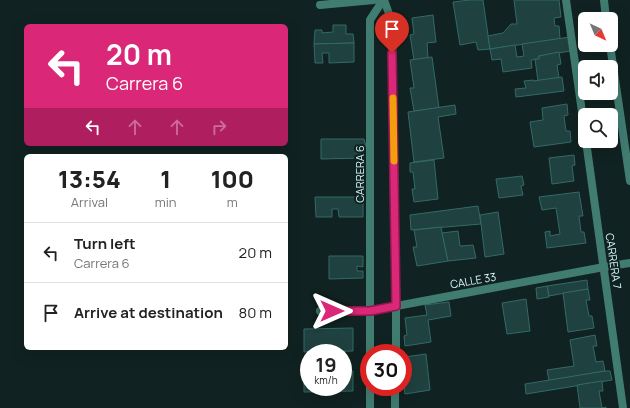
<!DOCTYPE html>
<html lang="en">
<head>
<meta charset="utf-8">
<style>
  body { margin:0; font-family:Manrope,sans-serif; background:#f6f6f6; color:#222; height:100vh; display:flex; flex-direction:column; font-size:15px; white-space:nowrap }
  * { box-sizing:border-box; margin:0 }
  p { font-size:13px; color:#767676 }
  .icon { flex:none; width:22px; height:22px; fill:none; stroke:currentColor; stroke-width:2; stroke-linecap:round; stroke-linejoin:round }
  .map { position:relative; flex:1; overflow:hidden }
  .details { position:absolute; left:24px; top:154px; width:264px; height:196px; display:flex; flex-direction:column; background:#fff; border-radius:6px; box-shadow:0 4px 16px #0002 }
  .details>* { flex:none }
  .guide { position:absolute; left:24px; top:24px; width:264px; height:122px; border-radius:6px; box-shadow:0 4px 16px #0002; background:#db2777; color:#fff; overflow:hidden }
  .needle { width:26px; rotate:136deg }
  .fabs { position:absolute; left:578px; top:12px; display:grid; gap:8px }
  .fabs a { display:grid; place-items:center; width:40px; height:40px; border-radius:6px; background:#fff; box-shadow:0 4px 16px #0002; font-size:20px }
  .speed { position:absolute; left:300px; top:344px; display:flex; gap:8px; font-size:20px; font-weight:700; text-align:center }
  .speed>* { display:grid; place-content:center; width:52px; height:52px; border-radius:50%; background:#fff; box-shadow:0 4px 16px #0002; line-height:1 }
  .speed small { font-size:10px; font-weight:400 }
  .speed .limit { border:6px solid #d22; background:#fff; color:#111 }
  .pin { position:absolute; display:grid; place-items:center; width:34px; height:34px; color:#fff; margin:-41px -17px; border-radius:50% 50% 50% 0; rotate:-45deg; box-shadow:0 0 4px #0007 }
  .pin .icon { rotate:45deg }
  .me { position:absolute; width:44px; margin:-22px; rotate:90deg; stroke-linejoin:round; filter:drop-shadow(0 0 3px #0008) }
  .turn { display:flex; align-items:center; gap:14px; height:84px; padding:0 16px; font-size:18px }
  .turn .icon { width:52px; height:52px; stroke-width:2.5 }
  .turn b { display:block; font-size:28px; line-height:34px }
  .lanes { display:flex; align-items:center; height:38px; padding:0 16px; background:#0003; justify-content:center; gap:20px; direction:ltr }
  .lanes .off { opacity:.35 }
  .eta { display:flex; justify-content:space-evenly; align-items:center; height:68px; text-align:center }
  .eta b { font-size:24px; font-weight:800; line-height:28px }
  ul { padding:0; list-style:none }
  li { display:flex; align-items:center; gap:12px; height:60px; padding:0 16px; border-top:1px solid #e0e0e0 }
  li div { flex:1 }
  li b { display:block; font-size:15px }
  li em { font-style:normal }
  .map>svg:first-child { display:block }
  .building { fill:#1f413f; stroke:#336a68 }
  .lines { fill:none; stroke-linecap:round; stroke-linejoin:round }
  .minor { stroke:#417c70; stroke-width:8 }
  .route-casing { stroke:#8e194d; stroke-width:10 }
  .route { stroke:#db2777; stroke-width:7 }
  .slow { stroke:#f59e0b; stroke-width:7 }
  .labels { text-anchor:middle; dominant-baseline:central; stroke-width:4; stroke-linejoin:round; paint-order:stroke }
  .street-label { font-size:11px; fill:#d6faf6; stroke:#102221 }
</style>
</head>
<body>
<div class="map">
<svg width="630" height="408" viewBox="0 0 630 408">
  <rect width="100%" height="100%" fill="#102221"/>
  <!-- building -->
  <g class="building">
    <path d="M470,0h13l7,49 -12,1 -2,-8 -16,3 -7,-43z"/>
    <path d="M514,0h45l2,17 -7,1 1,8h4l1,13 -70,10 -2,-13 15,-3 8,-9h6z"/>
    <path d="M433,15l3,27 -9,1 1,15 -14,2 -4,-25 4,-1 -2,-16z"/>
    <path d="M333,25h13v9h7l1,9 -40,1 1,-14h7v3l11,-1z"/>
    <path d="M570,37l1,14 -32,5v3l-8,1 1,8 -29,4 -2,-13 -9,1 -2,-11 25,-4 2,12 7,-1 -2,-12z"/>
    <path d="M354,43v19l-25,1v-10h-7l1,10h-8l-1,-19z"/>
    <path d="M559,52l2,12 -4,1 2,13 -21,3 -3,-22h4v-3z"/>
    <path d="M432,57l7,51 -25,3 -4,-23h4l-4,-28z"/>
    <path d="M562,77l2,14 -48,6 -1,-8 11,-1 -2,-7 9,-1v1z"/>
    <path d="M567,104l1,11 -4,1 2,15h4l1,11 -37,5 -4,-25 13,-2 -1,-12z"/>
    <path d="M455,105l1,9 -18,3 6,41 -30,4 -6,-50z"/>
    <path d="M321,139h43l2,7 -2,3 -1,9 -42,1z"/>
    <path d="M574,155l1,10 -3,1 2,15 -22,3 -3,-26z"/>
    <path d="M434,160l4,39 -24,3 -2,-13h3l-2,-17h-3v-9z"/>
    <path d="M522,176l2,9 -3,1 2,9 -24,3 -3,-19z"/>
    <path d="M579,192l4,24h-4l2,16h3l2,11 -39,5 -2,-16 5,-1v5l10,-2 -4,-26 -14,2 -3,-13z"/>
    <path d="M315,197h48v20h-24l-1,-8h-6v8h-16z"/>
    <path d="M478,206l3,18 -70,6 -1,-15z"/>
    <path d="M498,212l6,42 -19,3 -5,-42z"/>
    <path d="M441,227l7,34 -31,5 -4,-19h4l-3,-17z"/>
    <path d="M458,231l2,15 13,-1 3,13 -28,3 -6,-28z"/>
    <path d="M329,256h34v11l-6,-1v5h6v7l-34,1z"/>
    <path d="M587,280l1,9 -39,7 -2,-10z"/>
    <path d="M547,286l2,11 -12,2 -1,-11z"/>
    <path d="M588,289l2,11h-4l3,16h3l2,12 -26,4 -5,-39z"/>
    <path d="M526,299l4,32 -23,3 -5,-31z"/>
    <path d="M449,302l2,14 -23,4 3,22 -26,4 -1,-10 3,-1 -2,-17 22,-3 -2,-10z"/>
    <path d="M353,328v23l-49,1v-23z"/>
    <path d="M595,335l2,11h-4l3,16 7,-1 2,10 -56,10 -2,-11 27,-4 -4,-26z"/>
    <path d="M426,354l4,36 -25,4 -2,-11h4l-3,-26z"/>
    <path d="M304,371h5v16h34v-16h10v20l-49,1z"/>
    <path d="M605,371h5l2,9 -86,14 -1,-10z"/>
    <path d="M602,381l1,10h-4l3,17 4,-1v1h-26l-3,-23z"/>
  </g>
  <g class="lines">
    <!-- minor -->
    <g class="minor">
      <path d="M384,0l8,22 4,284v47"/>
      <path d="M566,0l19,133"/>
      <path d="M604,0l2,19"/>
      <path d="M320,5l54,-5"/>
      <path d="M610,45l20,136"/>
      <path d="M586,141l37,267"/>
      <path d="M320,311h50l234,-44 26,-4"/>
      <path d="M370,353v-333l13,-20"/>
      <path d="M370,387v21"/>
      <path d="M395,408v-21"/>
    </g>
  </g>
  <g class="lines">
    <!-- route casing -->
    <g class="route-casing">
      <path id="route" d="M332,311h38l26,-5 -4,-253"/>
    </g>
    <!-- route -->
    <use href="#route" class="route"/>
    <!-- slow -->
    <path class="slow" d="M393,98l1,63"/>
  </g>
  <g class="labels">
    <!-- street labels -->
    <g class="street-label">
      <text transform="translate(359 174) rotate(-90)">CARRERA 6</text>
      <text transform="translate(614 261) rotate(82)">CARRERA 7</text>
      <text transform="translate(473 280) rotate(-10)">CALLE 33</text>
    </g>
  </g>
</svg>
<div class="fabs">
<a><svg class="needle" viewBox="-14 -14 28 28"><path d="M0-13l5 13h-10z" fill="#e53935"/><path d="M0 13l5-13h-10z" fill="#767676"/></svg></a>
<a><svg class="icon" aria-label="sound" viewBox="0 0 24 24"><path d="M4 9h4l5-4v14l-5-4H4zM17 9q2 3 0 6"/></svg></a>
<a><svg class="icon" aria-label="search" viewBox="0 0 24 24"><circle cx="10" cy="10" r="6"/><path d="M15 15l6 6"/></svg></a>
</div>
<div class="speed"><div>19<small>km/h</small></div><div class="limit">30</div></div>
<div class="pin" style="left:392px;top:53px;background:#d93025"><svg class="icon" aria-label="arrive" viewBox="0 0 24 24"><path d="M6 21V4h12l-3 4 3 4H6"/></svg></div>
<svg class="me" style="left:332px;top:311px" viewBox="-20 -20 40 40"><path d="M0-17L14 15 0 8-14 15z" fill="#db2777" stroke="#fff" stroke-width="4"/></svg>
<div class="guide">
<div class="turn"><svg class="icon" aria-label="left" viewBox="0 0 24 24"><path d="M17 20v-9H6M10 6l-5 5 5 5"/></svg><div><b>20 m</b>Carrera 6</div></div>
<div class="lanes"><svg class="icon" aria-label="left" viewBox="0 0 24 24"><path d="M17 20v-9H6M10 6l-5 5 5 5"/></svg><svg class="icon off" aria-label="ahead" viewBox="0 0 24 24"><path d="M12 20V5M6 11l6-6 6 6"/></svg><svg class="icon off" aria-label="ahead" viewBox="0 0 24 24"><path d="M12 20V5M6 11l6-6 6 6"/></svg><svg class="icon off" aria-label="right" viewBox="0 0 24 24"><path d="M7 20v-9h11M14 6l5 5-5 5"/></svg></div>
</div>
<section class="details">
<div class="eta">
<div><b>13:54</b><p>Arrival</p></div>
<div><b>1</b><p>min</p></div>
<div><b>100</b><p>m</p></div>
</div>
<ul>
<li><svg class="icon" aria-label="left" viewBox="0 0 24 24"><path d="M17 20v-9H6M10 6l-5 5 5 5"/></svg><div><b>Turn left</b><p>Carrera 6</p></div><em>20 m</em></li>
<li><svg class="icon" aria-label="arrive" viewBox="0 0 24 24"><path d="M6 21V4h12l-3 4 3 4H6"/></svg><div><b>Arrive at destination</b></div><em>80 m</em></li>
</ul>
</section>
</div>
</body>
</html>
